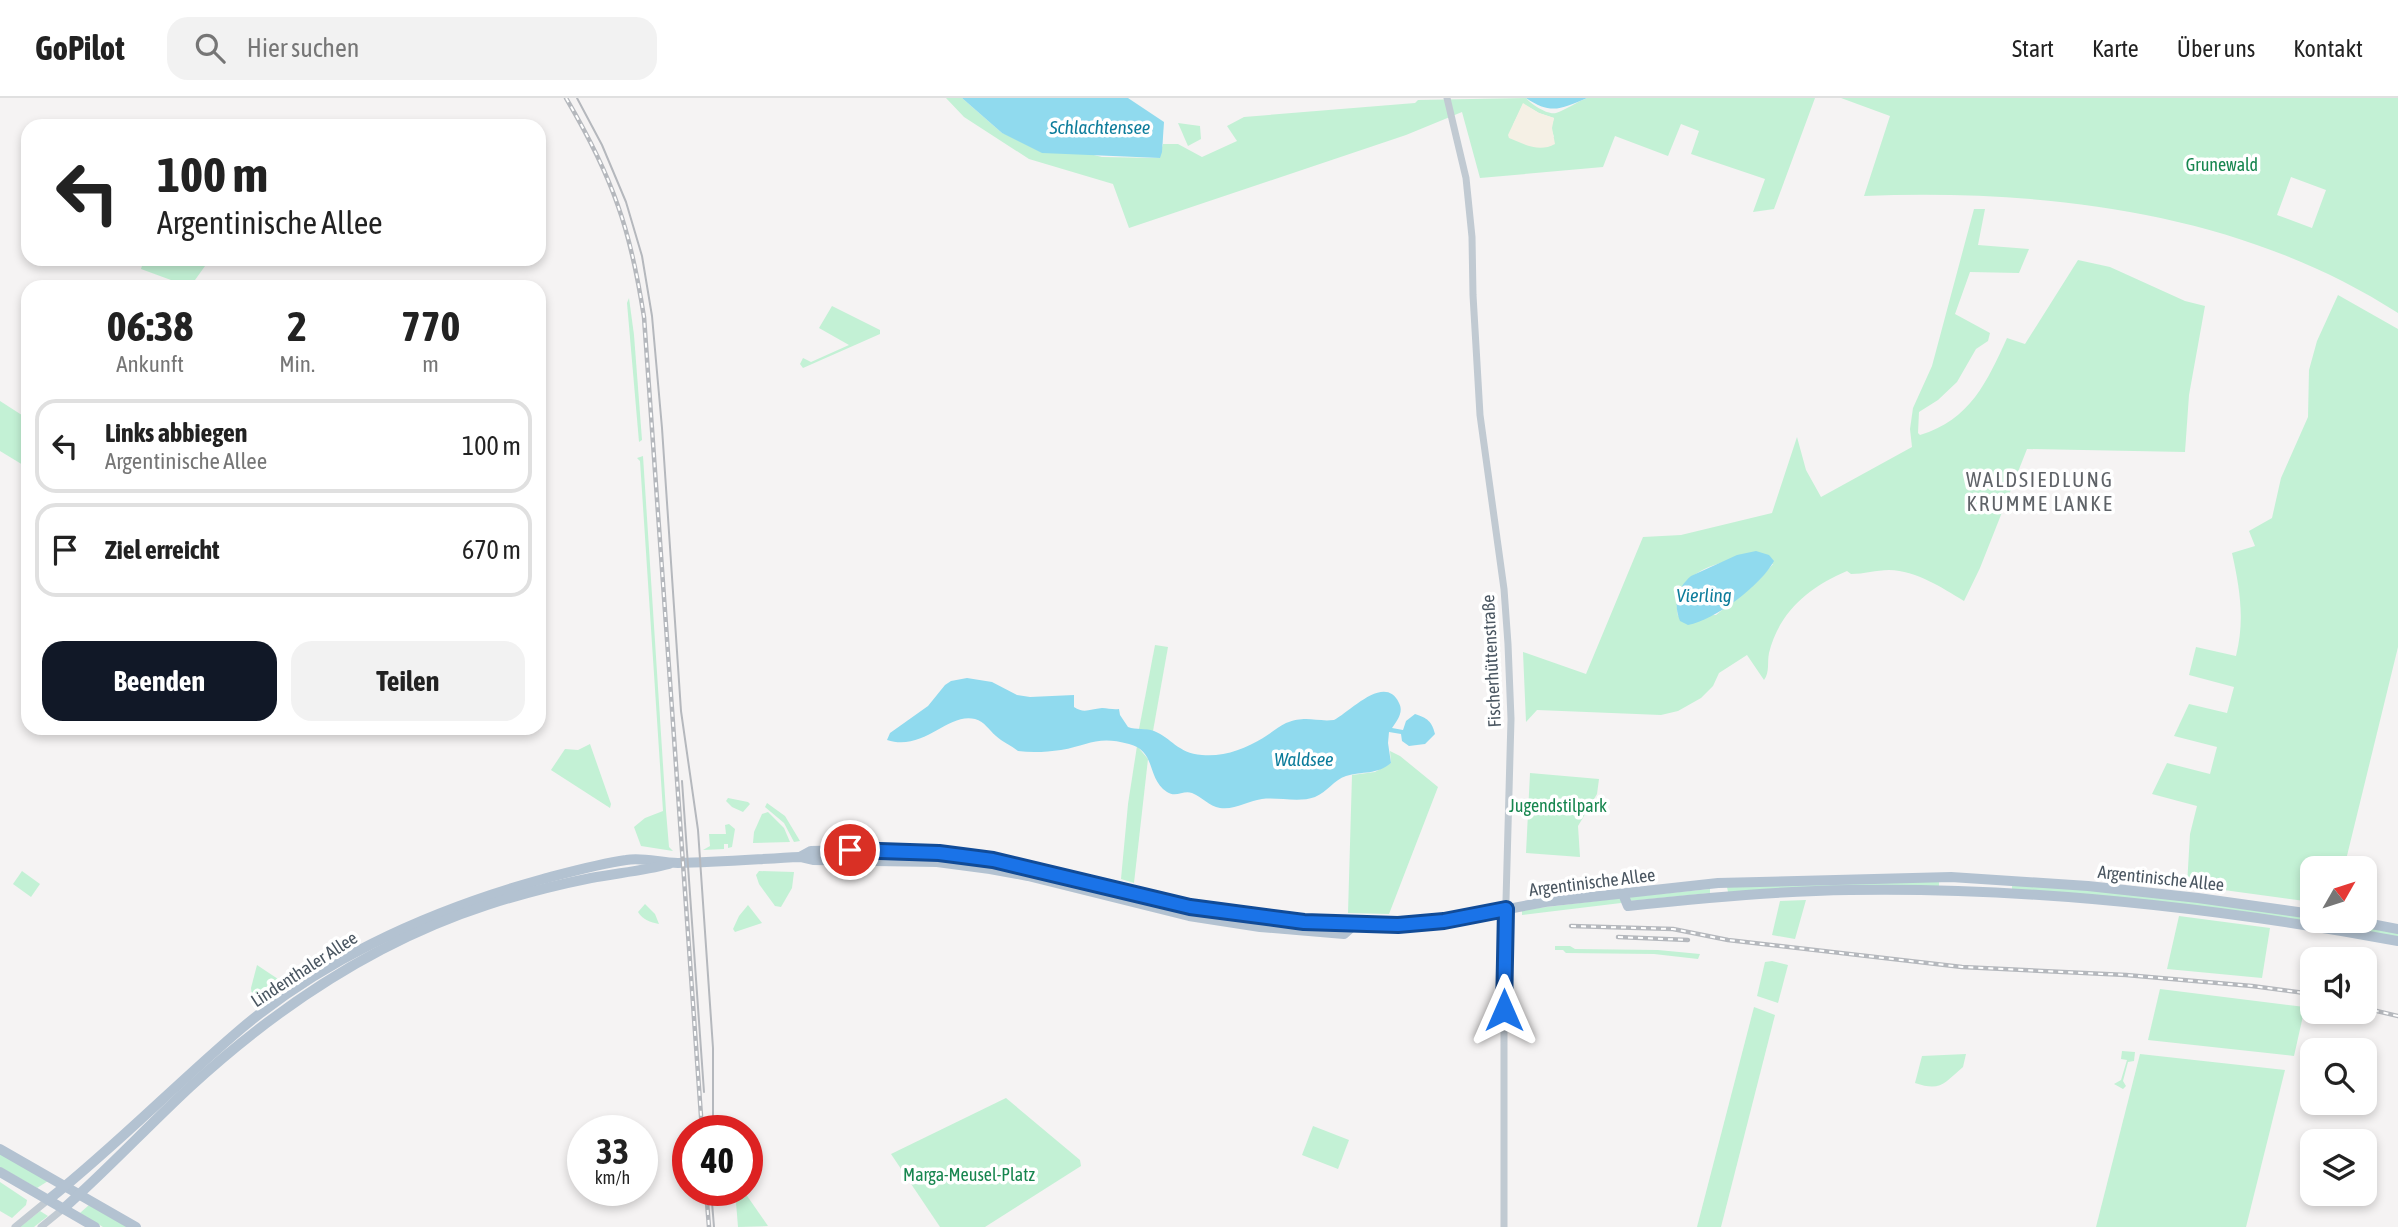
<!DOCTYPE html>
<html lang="de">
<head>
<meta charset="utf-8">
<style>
  body { margin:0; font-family:"Asap Condensed",sans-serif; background:#f2f2f2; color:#222; height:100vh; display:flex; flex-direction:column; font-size:26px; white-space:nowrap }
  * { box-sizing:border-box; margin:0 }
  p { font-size:23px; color:#767676 }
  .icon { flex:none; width:38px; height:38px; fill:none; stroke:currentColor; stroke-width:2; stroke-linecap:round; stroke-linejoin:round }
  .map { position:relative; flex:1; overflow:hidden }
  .drawer { position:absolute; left:21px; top:182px; width:525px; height:455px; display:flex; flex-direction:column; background:#fff; border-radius:21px; box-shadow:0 4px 10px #0003 }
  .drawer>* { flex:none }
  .hud { position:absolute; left:21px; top:21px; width:525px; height:147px; border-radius:21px; box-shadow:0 4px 10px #0003; background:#fff; color:#222; overflow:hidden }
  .needle { width:46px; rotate:51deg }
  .buttons { position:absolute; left:2300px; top:758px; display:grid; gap:14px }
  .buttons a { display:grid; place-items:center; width:77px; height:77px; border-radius:14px; background:#fff; box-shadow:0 4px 10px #0003; font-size:35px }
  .speed { position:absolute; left:567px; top:1017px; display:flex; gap:14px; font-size:35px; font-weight:700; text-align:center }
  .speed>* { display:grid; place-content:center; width:91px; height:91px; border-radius:50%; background:#fff; box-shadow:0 4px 10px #0003; line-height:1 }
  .speed small { font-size:18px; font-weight:400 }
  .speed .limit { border:10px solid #d22; background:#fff; color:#111 }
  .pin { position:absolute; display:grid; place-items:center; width:60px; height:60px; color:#fff; margin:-30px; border:4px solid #fff; border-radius:50%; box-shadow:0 2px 7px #0007 }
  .me { position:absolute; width:77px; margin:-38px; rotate:0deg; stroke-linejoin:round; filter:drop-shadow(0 0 5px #0008) }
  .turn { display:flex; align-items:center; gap:24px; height:147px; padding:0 21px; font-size:32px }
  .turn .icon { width:91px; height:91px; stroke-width:2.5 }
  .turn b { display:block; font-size:49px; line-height:60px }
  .eta { display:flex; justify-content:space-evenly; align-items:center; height:119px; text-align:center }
  .eta b { font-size:42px; font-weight:700; line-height:49px }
  .action { display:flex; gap:14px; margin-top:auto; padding:14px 21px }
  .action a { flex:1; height:80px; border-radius:21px; background:#111827; color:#fff; font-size:28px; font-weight:700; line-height:80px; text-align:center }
  .action a+a { background:#f2f2f2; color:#222 }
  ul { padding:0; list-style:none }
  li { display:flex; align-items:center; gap:21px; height:94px; margin:0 14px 10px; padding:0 7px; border:4px solid #e0e0e0; border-radius:21px }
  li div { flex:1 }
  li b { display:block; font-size:26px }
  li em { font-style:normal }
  header { display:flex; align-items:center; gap:42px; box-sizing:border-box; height:98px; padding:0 35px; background:#fff; border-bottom:2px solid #e0e0e0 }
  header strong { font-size:33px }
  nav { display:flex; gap:38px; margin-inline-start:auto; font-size:24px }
  .search { width:490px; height:63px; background:#f2f2f2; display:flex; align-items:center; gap:18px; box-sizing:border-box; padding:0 24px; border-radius:21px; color:#767676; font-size:26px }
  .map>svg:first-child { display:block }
  .green { fill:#c3f1d5; fill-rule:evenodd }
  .sand { fill:#f5f0e5 }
  .water { fill:#90daee }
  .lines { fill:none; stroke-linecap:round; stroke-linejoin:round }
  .minor { stroke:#c1cad2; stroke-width:7 }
  .major { stroke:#b3c2d1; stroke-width:10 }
  .tram { stroke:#b5b8bd; stroke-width:2 }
  .rail-casing { stroke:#b5b8bd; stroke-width:4.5 }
  .rail { stroke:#fff; stroke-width:2; stroke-dasharray:5; stroke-linecap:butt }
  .route-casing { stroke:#114b97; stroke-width:18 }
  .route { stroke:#1a73e8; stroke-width:12 }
  .labels { text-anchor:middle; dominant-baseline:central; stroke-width:7; stroke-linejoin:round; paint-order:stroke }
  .park-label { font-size:18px; fill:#17864f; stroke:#fff }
  .street-label { font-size:18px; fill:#4a5661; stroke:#fff }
  .water-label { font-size:19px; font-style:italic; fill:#0c7c9b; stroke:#fff }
  .quarter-label { font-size:21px; letter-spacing:2px; fill:#5f6368; stroke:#fff }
</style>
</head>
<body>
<header>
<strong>GoPilot</strong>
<div class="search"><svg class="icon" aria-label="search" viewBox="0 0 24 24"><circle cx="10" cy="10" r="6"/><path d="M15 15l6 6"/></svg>Hier suchen</div>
<nav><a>Start</a><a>Karte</a><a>Über uns</a><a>Kontakt</a></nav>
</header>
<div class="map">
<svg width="2398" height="1129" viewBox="0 0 2398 1129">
  <rect width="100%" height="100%" fill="#f5f3f3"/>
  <!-- green -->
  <g class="green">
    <path d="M946,0h16l40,35 100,24 57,1 4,-14h15l24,13 35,-16 -10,-15 17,-9 171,-14 3,-3 108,-2c5,6 21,17 30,15 9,-3 21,-11 31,-15h228l-41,111 -21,3 12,-33 -74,-25 8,-23 -18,-7 -13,32 -53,-20 -12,31 -123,11 -18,-66 -56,23 -277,93 -16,-44 -84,-25 -65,-42zM1523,6l16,9 15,5 -3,10 3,9 -41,-12z"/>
    <path d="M1841,0h557v215c-157,-101 -350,-124 -534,-117l26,-80zM2291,79l35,13 -14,38 -35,-13z"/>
    <path d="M1178,25l22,3 1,13 -13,7z"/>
    <path d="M1974,111h11l-7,36 51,4 -10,24 -49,-1 -15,42 35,19 -2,8 -12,8 -19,33 -19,18 -19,12 -1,21 2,2c50,-15 67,-53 87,-97l18,6 53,-84 32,7 75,34 20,5 -16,89 -4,57 -158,-3 -47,119 -16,33c-23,-14 -47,-30 -75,-31 -13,0 -25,4 -38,4l-4,-3c-38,16 -68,41 -78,82 -2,9 1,19 -5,27l-17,-25 -28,18 -6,13 -12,12 -23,13 -17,4 -124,-5 -11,12 -3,-70 63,22 57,-137 38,-2 91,-22 25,-76 9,33 15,27 91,-50 -2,-18 3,-21 19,-42zM1723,464l50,2 -15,17 -42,34 -38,1c-7,-32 19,-46 45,-54z"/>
    <path d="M144,161h66l-20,28 -49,-18z"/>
    <path d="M2338,197l60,34v318l-54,221h-32v34l-125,-17 3,-51 7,-28 -45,-12 15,-31 43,11 7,-27 -43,-11 15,-32 38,9 7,-26 -45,-12 7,-28 40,9c9,-36 4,-67 -4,-103l23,-7 -6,-15 23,-13 9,-40 27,-61 1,-47 8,-29z"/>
    <path d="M629,200l5,37 8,105 -3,2 -12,-139z"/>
    <path d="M832,208l48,24v4l-77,34 -3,-4 3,-6 8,4 38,-17 -30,-17z"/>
    <path d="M0,303l28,18v49l-28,-17z"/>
    <path d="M643,358l23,355 3,36 4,4 -32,-5 -7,-19 11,-9 18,-7 -23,-350 -3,-3z"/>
    <path d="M1155,547l13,2 -15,84 -14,-2z"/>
    <path d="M590,646l21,60 -1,4 -59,-38 14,-21 13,1z"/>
    <path d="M1137,648l11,13 -14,124 -13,-4 7,-75z"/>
    <path d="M1390,653l10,5 38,31 -49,127 -41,-1 4,-138 23,-3 16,-9z"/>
    <path d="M1530,675l69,6 -2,15 -19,32 2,31 -54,-4z"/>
    <path d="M728,700l20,4 2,2 -7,8 -11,-5 -6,-6z"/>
    <path d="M767,705l18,13 15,25 -6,1 -10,-19 -19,-16z"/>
    <path d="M768,714l16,16 6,14 -37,1 1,-11 8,-18z"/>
    <path d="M729,726l6,5 -3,18 -4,1v-4h-4v5l-21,1 7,-4 -1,-12h17l-1,-9z"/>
    <path d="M905,756l218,41 228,34 85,-3 54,-10v4l-54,7 -55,4 -86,-3 -390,-70z"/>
    <path d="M22,773l18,13 -9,13 -18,-13z"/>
    <path d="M759,773l35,1 -2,16 -11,19 -6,-1 -16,-22 -3,-9z"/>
    <path d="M1939,783v6l-211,5 -1,-5z"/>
    <path d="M2012,786l143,12 157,22v2l15,1 -1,4 -314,-36z"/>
    <path d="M1710,791v4l-81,8v-4z"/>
    <path d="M1621,800v5l-99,12v-5z"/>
    <path d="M1806,802l-11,39 -23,-4 8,-34z"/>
    <path d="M645,806l10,10 4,10c-9,-2 -16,-4 -21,-12z"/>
    <path d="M748,807l14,18 -27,9 -2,-3 6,-13z"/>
    <path d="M2179,818l91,12 -8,50 -95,-9z"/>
    <path d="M2333,823l65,12v4l-65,-11z"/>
    <path d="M1555,848h15l5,3 83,1 42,4 -2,5 -44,-5 -88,-1 -3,-3h-8z"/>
    <path d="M1772,863l16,4 -10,38 -21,-7 8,-34z"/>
    <path d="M257,867l21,14 1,4 -26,20 -2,-15z"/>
    <path d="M2160,891l145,18 -11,49 -146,-16z"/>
    <path d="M1754,909l21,8 -54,212h-24z"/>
    <path d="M2122,953l13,1 -1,9 -6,1 -5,19 3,5 -3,3 -9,-5 7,-4 6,-20 -6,-1z"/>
    <path d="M1966,956l-3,13c-19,16 -22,25 -48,16l7,-27z"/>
    <path d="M2140,956l145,16 -39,157h-150z"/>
    <path d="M1006,1000l74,62 1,6 -96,61h-45l-49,-73z"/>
    <path d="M1313,1028l36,14 -11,29 -36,-14z"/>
    <path d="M0,1054l48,29 -11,7 -37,-21z"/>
    <path d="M0,1084l27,18 -1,5 -14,13 -12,-7z"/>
    <path d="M735,1092h8l25,36 -30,1z"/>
    <path d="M89,1107l38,22h-24l-23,-14z"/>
    <path d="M40,1113l8,5 -14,11h-14z"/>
  </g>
  <!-- sand -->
  <path class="sand" d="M1523,5l16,10 15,5 -2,10 3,16c-16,9 -31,0 -46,-6l-1,-3z"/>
  <!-- water -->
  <g class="water">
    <path d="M962,0h166l36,24 -2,30 -2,6 -118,-5 -40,-20z"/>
    <path d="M1526,0h61c-26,11 -36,17 -61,0z"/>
    <path d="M1756,453l13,4 5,6c-13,24 -59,59 -86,64l-8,-4c-7,-18 -3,-33 11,-45l46,-21z"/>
    <path d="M967,580l25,4 25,13 13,2 44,-2v12c10,7 16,2 28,1 6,0 11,2 17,1l1,6 8,12c8,3 18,1 26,4 18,7 23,22 48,24 22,2 43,-6 61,-17 8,-5 15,-11 23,-15 21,-8 29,-1 48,-3 16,-8 51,-47 65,-17 5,9 -2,18 -7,25l11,2 3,-9 9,-7c12,4 17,7 20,20l-10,10 -16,2 -7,-5 -1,-7 -12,-2 -1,11 3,20c-14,12 -29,8 -45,13 -12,4 -19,16 -31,21 -16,6 -36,0 -53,2 -15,2 -26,11 -42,9 -11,-2 -18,-11 -28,-15 -9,-3 -16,5 -25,-1 -21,-14 -10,-41 -38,-48 -31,-9 -40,1 -68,6 -14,2 -29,3 -43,1 -7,-6 -16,-9 -22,-15 -7,-6 -11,-14 -21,-17 -27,-7 -51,33 -88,21l3,-7 38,-27 17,-21 6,-4z"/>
  </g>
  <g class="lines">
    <!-- minor -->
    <g class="minor">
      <path d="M1447,0l19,80 6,59 1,58 7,120 24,174 4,55 3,75 -7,254v254"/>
      <path d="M15,1129l33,-27"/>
      <path d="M41,1129l22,-18"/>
    </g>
    <!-- major -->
    <g class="major">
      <path d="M800,759l11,-6 40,-1 88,3 90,15 161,39 71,11 93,7 90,-4 101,-19 173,-19 233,-6 137,9 110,12 114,16"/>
      <path d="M1623,796l5,12c74,-8 147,-15 222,-16 183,-3 368,18 548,51"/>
      <path d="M2350,822l48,9"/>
      <path d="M0,1051l136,78"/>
      <path d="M0,1074l95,55"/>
      <path d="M48,1102c68,-54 128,-116 194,-172 87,-73 193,-119 301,-149 27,-7 55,-15 83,-19 18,-3 34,3 52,3 40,-1 81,-4 122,-6l13,3 124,2 53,7 38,7 161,40 71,11 84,7 10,-9"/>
      <path d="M63,1111c44,-39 84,-82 127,-122 86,-79 186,-146 297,-182 34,-11 69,-20 104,-27 26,-5 52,-7 78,-14"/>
    </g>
    <!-- tram -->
    <g class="tram">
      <path d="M577,0l25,47 24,57 16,54 10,60 10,112 19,283 17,119 15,218v82"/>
      <path d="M682,683l22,311"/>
      <path d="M711,1092l3,37"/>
    </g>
    <!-- rail casing -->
    <g class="rail-casing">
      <g id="rail">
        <path d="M566,0c20,34 39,70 52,108 13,36 20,73 26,111l58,813"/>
        <path d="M1571,828l102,3 55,11 234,27 164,8 126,11 60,8"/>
        <path d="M1618,839l70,3"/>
        <path d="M2364,910l34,8"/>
        <path d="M706,1092l3,37"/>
      </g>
    </g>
    <!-- rail -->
    <use href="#rail" class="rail"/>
  </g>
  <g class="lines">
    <!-- route casing -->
    <g class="route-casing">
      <path id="route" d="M850,752l89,3 54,7 197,47 114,15 94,3 46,-4 62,-12 -2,101"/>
    </g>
    <!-- route -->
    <use href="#route" class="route"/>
  </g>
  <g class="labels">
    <!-- park labels -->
    <g class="park-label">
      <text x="2222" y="66">Grunewald</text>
      <text x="1558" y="707">Jugendstilpark</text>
      <text x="969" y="1076">Marga-Meusel-Platz</text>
    </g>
    <!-- street labels -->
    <g class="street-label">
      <text transform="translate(1491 563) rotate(-93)">Fischerhüttenstraße</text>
      <text transform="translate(2161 780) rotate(6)">Argentinische Allee</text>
      <text transform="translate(1592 784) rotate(-7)">Argentinische Allee</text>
      <text transform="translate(304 871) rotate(-33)">Lindenthaler Allee</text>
    </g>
    <!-- water labels -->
    <g class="water-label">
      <text x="1100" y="29">Schlachtensee</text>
      <text x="1704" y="497">Vierling</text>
      <text x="1304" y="661">Waldsee</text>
    </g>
    <!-- quarter labels -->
    <g class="quarter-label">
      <text x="2040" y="381">WALDSIEDLUNG<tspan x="2040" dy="24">KRUMME LANKE</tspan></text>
    </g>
  </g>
</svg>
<div class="buttons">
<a><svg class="needle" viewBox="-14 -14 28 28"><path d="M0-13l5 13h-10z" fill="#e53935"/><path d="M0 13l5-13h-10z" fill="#767676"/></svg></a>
<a><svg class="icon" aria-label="sound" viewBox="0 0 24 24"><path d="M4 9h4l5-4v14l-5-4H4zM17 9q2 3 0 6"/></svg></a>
<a><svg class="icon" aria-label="search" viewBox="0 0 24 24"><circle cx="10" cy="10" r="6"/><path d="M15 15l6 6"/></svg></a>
<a><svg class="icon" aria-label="layers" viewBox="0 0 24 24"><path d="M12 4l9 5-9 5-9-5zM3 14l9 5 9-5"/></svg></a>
</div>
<div class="speed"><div>33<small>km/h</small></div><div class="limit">40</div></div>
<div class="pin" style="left:850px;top:752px;background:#d93025"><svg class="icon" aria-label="arrive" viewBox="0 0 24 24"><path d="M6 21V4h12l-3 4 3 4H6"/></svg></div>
<svg class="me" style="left:1504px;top:912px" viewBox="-20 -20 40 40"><path d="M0-17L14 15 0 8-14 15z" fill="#1a73e8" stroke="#fff" stroke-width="4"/></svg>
<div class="hud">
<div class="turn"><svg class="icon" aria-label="left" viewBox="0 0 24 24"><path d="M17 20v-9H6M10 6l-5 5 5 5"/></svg><div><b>100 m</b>Argentinische Allee</div></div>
</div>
<section class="drawer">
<div class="eta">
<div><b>06:38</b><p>Ankunft</p></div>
<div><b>2</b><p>Min.</p></div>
<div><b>770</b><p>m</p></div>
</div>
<ul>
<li><svg class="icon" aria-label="left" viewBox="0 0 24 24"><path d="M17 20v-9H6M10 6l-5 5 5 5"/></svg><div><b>Links abbiegen</b><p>Argentinische Allee</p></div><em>100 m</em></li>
<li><svg class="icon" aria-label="arrive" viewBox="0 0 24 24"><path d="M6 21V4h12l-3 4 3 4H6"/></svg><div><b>Ziel erreicht</b></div><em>670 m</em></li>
</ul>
<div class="action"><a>Beenden</a><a>Teilen</a></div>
</section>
</div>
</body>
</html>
